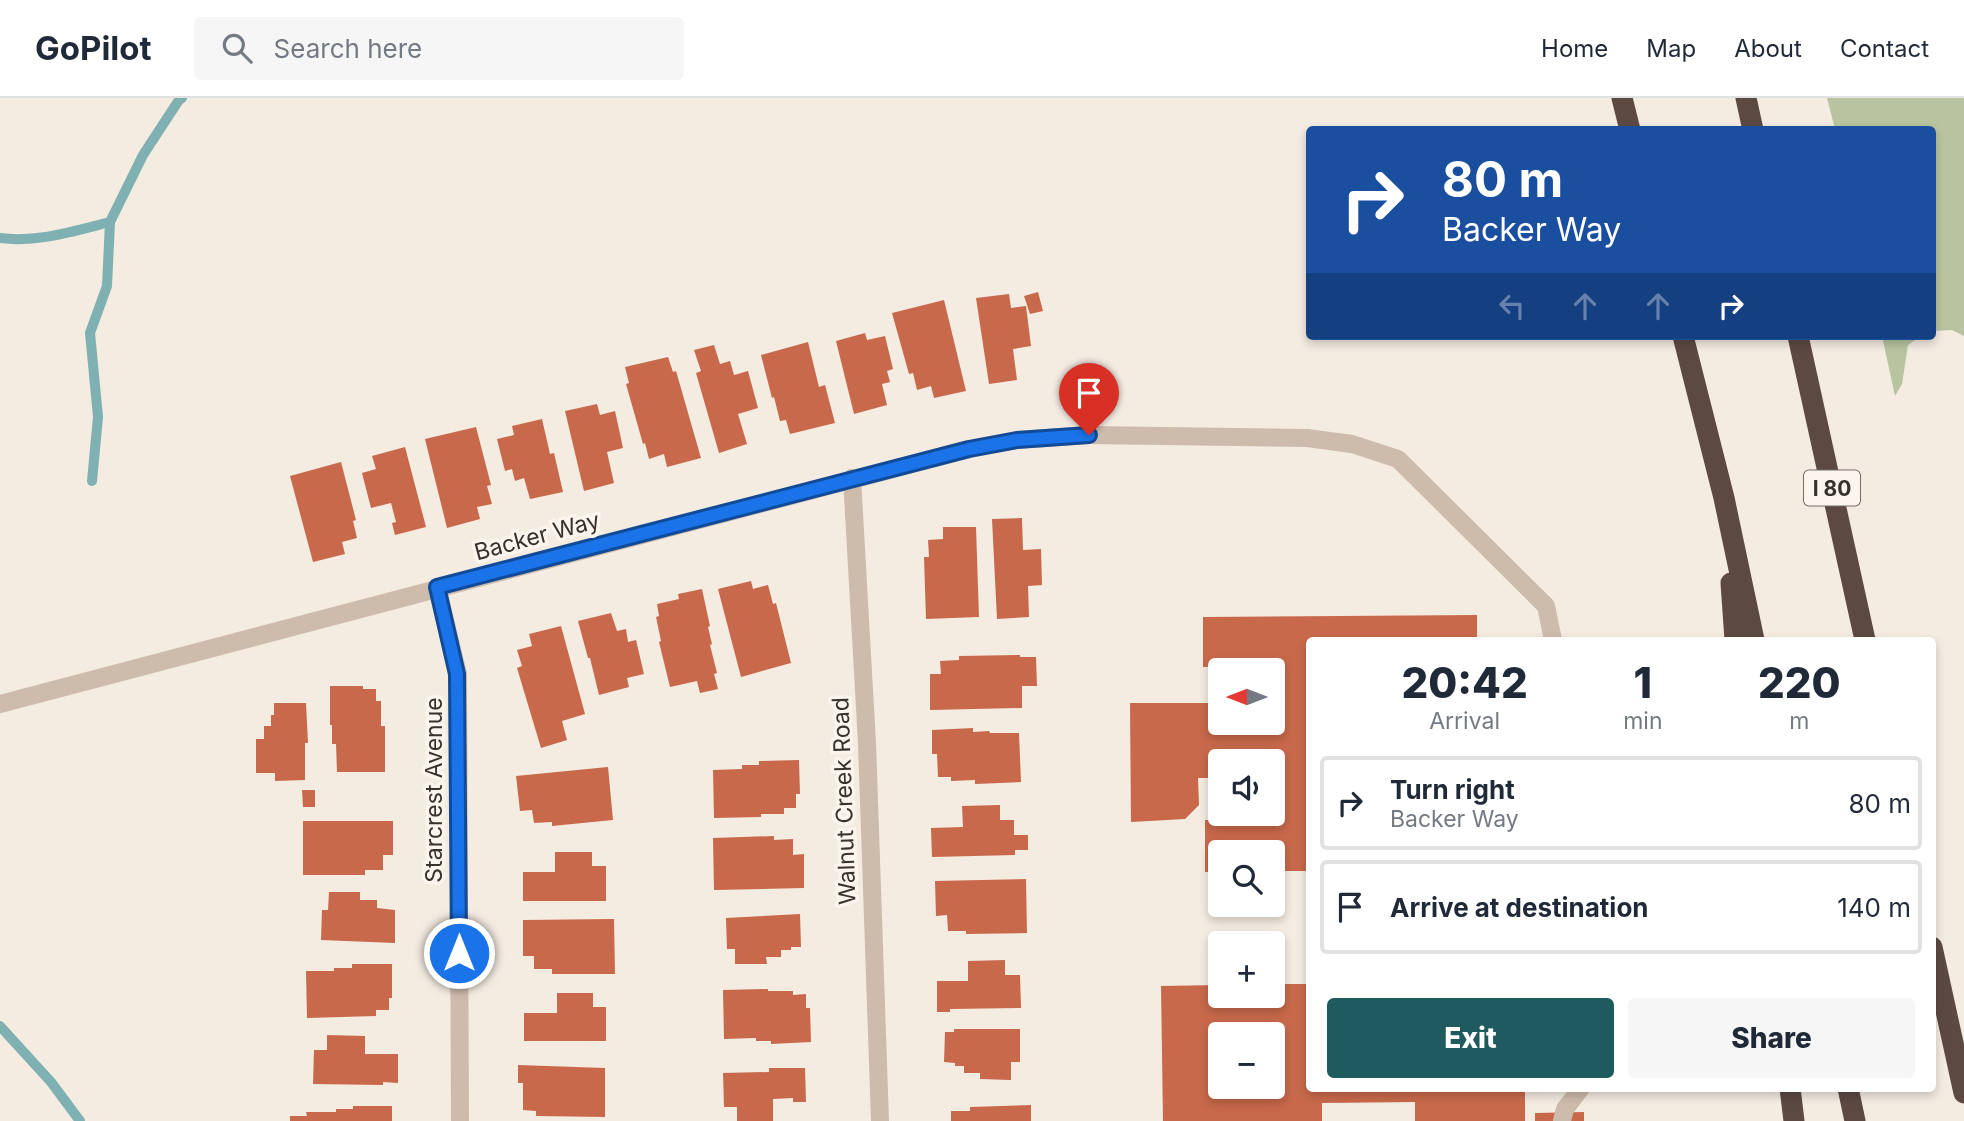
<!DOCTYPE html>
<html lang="en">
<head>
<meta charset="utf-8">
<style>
  body { margin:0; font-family:Inter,sans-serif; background:#f6f6f7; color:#1f2937; height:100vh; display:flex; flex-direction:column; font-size:26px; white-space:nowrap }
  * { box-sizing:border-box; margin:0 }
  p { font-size:23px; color:#747a83 }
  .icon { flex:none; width:38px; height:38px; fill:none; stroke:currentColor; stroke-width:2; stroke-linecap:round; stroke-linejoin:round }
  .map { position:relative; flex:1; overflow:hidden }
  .side { position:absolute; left:1306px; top:539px; width:630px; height:455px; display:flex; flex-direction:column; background:#fff; border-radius:7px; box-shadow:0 4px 10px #0003 }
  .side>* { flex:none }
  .top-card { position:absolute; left:1306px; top:28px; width:630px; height:214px; border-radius:7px; box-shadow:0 4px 10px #0003; background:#1a4fa0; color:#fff; overflow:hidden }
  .needle { width:46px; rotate:270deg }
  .fabs { position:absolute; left:1208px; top:560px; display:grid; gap:14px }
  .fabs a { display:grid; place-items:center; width:77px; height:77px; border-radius:7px; background:#fff; box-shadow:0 4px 10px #0003; font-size:35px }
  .pin { position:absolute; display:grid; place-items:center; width:60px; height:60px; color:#fff; margin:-72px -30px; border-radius:50% 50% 50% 0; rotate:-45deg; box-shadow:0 0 7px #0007 }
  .pin .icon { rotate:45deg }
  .me { position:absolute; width:77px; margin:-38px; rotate:0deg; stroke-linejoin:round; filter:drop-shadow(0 0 5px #0008) }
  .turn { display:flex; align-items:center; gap:24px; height:147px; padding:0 21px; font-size:32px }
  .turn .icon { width:91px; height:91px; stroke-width:2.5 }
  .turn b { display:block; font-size:49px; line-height:60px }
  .lanes { display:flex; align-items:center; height:66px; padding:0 21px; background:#0003; justify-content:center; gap:35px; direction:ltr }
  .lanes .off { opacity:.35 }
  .eta { display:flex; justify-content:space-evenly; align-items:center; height:119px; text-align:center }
  .eta b { font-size:42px; font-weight:800; line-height:49px }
  .button { display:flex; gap:14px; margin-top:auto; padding:14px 21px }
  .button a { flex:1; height:80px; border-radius:7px; background:#1f5a5e; color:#fff; font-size:28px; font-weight:800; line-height:80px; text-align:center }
  .button a+a { background:#f6f6f7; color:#1f2937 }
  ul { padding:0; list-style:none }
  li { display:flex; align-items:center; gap:21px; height:94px; margin:0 14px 10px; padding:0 7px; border:4px solid #e0e1e3; border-radius:7px }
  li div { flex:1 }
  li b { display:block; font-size:26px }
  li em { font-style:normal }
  header { display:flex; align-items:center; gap:42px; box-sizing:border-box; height:98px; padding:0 35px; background:#fff; border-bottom:2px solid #e0e1e3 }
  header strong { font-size:33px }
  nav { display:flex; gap:38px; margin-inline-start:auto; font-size:24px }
  .search { width:490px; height:63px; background:#f6f6f7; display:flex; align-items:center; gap:18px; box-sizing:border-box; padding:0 24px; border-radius:7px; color:#747a83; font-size:26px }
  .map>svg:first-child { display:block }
  .green { fill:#b8c4a0 }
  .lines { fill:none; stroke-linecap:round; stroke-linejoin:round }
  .stream { stroke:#7fb0b2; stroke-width:10 }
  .building { fill:#c8694b; fill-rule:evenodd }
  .lane { stroke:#cdbbac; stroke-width:18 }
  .street { stroke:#cdbbac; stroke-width:18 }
  .highway { stroke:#5c4a42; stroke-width:21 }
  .route-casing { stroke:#114b97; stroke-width:18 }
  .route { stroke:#1a73e8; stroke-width:12 }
  .labels { text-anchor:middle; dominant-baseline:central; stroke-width:7; stroke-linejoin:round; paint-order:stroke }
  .shield { fill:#fbf5ee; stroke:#756b66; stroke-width:2 }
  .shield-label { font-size:21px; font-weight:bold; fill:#3b302b }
  .street-label { font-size:23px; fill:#3b302b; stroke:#fbf5ee }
</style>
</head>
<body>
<header>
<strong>GoPilot</strong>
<div class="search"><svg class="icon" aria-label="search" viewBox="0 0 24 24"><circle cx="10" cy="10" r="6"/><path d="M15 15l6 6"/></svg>Search here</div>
<nav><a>Home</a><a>Map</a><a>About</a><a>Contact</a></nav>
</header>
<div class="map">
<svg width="1964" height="1023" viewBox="0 0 1964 1023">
  <rect width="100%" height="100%" fill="#f4ebe1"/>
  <!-- green -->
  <g class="green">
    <path d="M1827,0h137v238l-12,-6 -20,1v-201l-97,-1z"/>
    <path d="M1882,238h39l-13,9 -6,39 -7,12z"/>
  </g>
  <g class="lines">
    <!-- stream -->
    <g class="stream">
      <path d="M0,140c37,5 74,-7 110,-16l33,-67 36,-55 3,-2"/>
      <path d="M92,383l6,-64 -8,-84 17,-47 3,-64"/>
      <path d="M0,928l51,56 29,39"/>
    </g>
  </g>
  <!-- building -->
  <g class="building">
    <path d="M1038,194l5,19 -13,3 -6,-18z"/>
    <path d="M1009,196l2,14 15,-2 5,40 -18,3 4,31 -28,4 -13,-86z"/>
    <path d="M944,202l22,91 -32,7 -3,-12 -14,4 -4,-17 -4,1 -17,-61z"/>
    <path d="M865,235l2,7 18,-4 8,33 -6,2 3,11 -8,2 5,21 -33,9 -18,-73z"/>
    <path d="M808,244l11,45 6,-2 10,38 -45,11 -4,-14 -6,1 -6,-24 -2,1 -11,-43z"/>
    <path d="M714,247l6,19 10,-3 4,14 14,-4 10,37 -20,6 9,30 -28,9 -23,-80 5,-2 -7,-21z"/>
    <path d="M668,259l5,15 3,-1 25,87 -34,9 -3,-13 -15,5 -4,-16 -2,1 -17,-60 3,-1 -4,-16z"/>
    <path d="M597,306l3,11 15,-4 8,37 -16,4 7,31 -30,8 -19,-80z"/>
    <path d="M542,321l8,35 4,-1 9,39 -33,7 -6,-21 -9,3 -3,-12 -7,2 -8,-32 17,-4 -2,-9z"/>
    <path d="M476,329l15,58 -4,1 5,18 -15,3 3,12 -33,9 -22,-89z"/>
    <path d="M405,349l21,80 -31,8 -3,-12 4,-1 -5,-19 -20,5 -9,-35 14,-4 -4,-13z"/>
    <path d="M341,364l15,58 -3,1 4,17 -15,4 3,12 -32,8 -23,-86z"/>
    <path d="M1022,420l1,32 18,-1 1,36 -14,1 1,31 -32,2 -5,-100z"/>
    <path d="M943,429h33l3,90 -53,2 -2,-62h5l-1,-17 15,-1z"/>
    <path d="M751,483l2,8 15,-4 5,19 3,-1 15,60 -50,14 -23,-88z"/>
    <path d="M702,491l8,37 -2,1 4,17 -2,1 7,28 -3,1 4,15 -18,4 -3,-12 -27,6 -11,-45 2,-1 -5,-24 3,-1 -2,-12 22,-5 -1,-5z"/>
    <path d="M611,515l6,18 9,-2 2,13 8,-2 8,34 -17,4 2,9 -30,8 -9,-37h-2l-10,-37z"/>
    <path d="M1477,517v25h-168v231h-37v-19h-52v20h-15v-52h23v-6h44v-53h-52v17h-22l1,27 -14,14 -54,3 -1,-119h90v20h52v-53h-46v-3h-23v-50z"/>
    <path d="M561,528l24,88 -23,7 5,19 -26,8 -24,-80 5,-2 -5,-16 15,-4 -3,-12z"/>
    <path d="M1020,557v2h16l1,29h-15v22l-92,2v-36h11l-1,-13 19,-1v-4z"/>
    <path d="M330,588h33v3h13v12h5v25h4v46h-48l-1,-28h-4v-19h-2z"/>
    <path d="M274,605h32l2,40h-3v37l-30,1v-8h-19v-34h8v-13h7v-11h3z"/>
    <path d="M973,630v4l16,-1 1,2h29l2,49 -46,2v-4l-24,1v-4h-13l-1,-23h-5v-24z"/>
    <path d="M799,662l1,34h-4v14h-12v6h-23v3l-47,1 -1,-48 29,-1v-4h17v-4z"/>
    <path d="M608,669l5,53 -61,6v-4l-18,1 -2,-13 -12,1 -4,-35z"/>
    <path d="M302,692h13v17h-12z"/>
    <path d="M1000,707v15h14v15h14v15h-13v5l-83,2 -1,-29 32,-1 -1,-21z"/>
    <path d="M303,723h90v34h-10v15h-18v5h-62z"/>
    <path d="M774,738v4l19,-1v16l11,-1v34l-90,2 -1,-52z"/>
    <path d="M555,754h37v14h14v35h-83v-29h32z"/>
    <path d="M1026,781l1,54 -61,1v-3h-18l-1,-16 -11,1 -1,-35z"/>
    <path d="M329,794h31v8h17v8l18,2v33l-74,-3 1,-30h6z"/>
    <path d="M800,816l1,33h-10v3h-10v7h-15l1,7h-32v-15h-8l-1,-31z"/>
    <path d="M614,821l1,55h-63v-5h-18v-13h-11v-36z"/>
    <path d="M1005,862v15h15l1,33 -71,1v3h-13v-31h31v-20z"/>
    <path d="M352,866h40v34h-3v12h-13v6l-69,2 -1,-47h28v-3h18z"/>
    <path d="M1272,886h37v104h216v33h-110v-19l-93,1v18h-159l-2,-135 59,-1v11h52zM1220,936h52v53h-52z"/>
    <path d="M768,891v2h25v4l13,-1v14h4l1,34 -40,2v-3h-15v-3l-32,1 -1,-49z"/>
    <path d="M557,895h36v14h13v34h-82v-28h33z"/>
    <path d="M954,931h66v33h-9v18l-31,-1v-6h-16v-7h-9v-3l-11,-1 1,-30h9z"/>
    <path d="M327,937l38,1v18h33v29l-15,-1v3l-70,-1 1,-34h13z"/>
    <path d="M518,967l87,3v49l-69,-1v-5l-13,-1v-27h-5z"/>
    <path d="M769,970h36l1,34h-13v-4l-20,1v22h-36v-14h-13l-1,-34 46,-1z"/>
    <path d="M1031,1007v16h-80v-10h19v-4z"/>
    <path d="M353,1008h39v15h-102v-5h17l-1,-4h30v-3h17z"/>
    <path d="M1584,1014v9h-49v-8z"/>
  </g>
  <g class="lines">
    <!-- lane -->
    <g class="lane">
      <path d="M1089,337l218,3 45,6 46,15 148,147 7,34"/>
      <path d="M1562,1023l3,-12 16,-21"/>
    </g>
    <!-- street -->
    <g class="street">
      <path d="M852,380l15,265 13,378"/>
      <path d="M437,489l21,87 2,447"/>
      <path d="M0,606l969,-255 48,-9 72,-5"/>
    </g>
    <!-- highway -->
    <g class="highway">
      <path d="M1622,0l8,32"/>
      <path d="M1746,0l7,32"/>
      <path d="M1683,238l41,162 30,142"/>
      <path d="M1798,238l67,304"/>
      <path d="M1731,485l4,57"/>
      <path d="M1932,849l32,146"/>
      <path d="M1790,990l4,33"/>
      <path d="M1848,990l7,33"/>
    </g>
  </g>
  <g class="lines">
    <!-- route casing -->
    <g class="route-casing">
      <path id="route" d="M459,855l-2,-279 -20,-87 532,-138 48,-9 72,-5"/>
    </g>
    <!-- route -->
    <use href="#route" class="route"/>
  </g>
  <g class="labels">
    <!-- shield labels -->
    <rect class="shield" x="1804" y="372.5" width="56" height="35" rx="5"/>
    <g class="shield-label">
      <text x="1832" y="390">I 80</text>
    </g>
    <!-- street labels -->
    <g class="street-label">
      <text transform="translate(537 438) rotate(-15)">Backer Way</text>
      <text transform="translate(434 692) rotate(-90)">Starcrest Avenue</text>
      <text transform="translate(844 703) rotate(-92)">Walnut Creek Road</text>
    </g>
  </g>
</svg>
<div class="fabs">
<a><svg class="needle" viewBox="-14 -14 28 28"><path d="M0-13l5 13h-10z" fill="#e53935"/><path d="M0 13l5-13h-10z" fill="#747a83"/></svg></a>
<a><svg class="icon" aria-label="sound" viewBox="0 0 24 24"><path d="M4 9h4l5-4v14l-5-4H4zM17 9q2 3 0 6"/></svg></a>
<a><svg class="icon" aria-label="search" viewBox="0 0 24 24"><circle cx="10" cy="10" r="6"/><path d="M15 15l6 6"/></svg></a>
<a>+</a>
<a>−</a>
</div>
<div class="pin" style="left:1089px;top:337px;background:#d93025"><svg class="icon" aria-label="arrive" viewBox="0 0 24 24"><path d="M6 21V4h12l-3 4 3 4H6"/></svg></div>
<svg class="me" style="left:459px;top:855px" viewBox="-20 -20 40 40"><circle r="17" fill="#1a73e8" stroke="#fff" stroke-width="3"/><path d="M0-11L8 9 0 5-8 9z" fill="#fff"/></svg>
<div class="top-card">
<div class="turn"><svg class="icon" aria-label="right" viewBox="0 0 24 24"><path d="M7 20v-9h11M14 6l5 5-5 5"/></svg><div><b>80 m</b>Backer Way</div></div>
<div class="lanes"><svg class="icon off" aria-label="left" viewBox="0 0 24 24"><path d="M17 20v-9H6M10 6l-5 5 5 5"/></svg><svg class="icon off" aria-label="ahead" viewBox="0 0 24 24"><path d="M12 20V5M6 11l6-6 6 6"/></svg><svg class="icon off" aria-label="ahead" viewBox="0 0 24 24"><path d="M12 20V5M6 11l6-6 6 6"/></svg><svg class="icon" aria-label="right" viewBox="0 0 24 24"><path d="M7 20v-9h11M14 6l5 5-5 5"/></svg></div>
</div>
<section class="side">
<div class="eta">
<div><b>20:42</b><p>Arrival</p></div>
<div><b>1</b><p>min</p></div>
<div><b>220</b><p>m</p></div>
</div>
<ul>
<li><svg class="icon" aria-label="right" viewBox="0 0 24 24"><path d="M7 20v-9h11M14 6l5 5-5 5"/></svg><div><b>Turn right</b><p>Backer Way</p></div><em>80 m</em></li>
<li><svg class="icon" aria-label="arrive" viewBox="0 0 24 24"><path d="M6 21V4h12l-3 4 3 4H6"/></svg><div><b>Arrive at destination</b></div><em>140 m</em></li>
</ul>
<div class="button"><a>Exit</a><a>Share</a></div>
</section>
</div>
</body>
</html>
